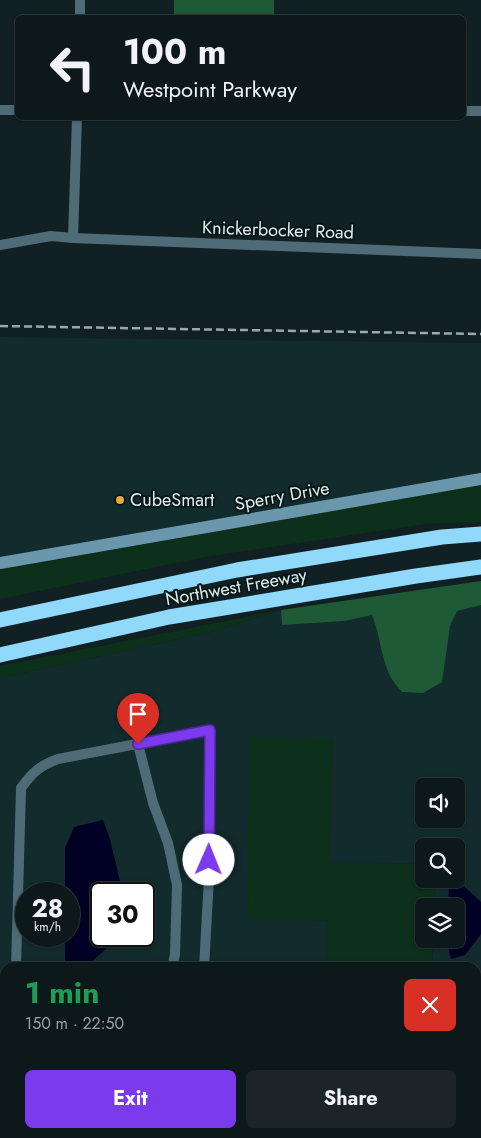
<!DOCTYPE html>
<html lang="en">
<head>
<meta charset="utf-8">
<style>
  body { margin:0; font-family:Jost,sans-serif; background:#1b2527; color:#f1f3f6; height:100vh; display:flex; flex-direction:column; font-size:19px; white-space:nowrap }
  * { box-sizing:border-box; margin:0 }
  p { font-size:16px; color:#9aa0a2 }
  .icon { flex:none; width:28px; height:28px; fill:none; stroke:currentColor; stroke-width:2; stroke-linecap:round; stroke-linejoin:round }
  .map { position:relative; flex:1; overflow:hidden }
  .side { position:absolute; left:0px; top:962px; width:481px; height:176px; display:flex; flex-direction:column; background:#0d181a; border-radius:15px 15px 0 0; box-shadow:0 1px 4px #0004,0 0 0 1px #2d3739 }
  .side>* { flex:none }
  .guide { position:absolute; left:15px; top:15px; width:451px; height:105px; border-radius:8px; box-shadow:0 1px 4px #0004,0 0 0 1px #2d3739; background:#0d181a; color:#f1f3f6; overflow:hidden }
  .buttons { position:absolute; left:415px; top:778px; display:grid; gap:10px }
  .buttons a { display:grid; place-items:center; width:50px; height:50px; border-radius:8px; background:#0d181a; box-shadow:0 1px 4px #0004,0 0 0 1px #2d3739; font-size:25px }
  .speed { position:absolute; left:15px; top:882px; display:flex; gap:10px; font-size:25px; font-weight:700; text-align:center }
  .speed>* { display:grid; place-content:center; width:65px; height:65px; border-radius:50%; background:#0d181a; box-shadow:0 1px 4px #0004,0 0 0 1px #2d3739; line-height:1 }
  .speed small { font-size:12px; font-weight:400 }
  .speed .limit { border:2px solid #111; border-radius:8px; background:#fff; color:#111 }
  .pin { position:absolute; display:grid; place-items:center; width:42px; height:42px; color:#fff; margin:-51px -21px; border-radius:50% 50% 50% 0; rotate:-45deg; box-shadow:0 0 5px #0007 }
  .pin .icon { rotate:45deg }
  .me { position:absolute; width:55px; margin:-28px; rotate:1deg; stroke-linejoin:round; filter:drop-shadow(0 0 4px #0008) }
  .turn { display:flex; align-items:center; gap:18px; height:105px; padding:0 25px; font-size:22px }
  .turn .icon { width:65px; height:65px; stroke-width:2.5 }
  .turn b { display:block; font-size:35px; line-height:42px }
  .round { display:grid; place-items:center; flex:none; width:52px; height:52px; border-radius:8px; background:#1b2527 }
  .headline { display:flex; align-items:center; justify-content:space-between; height:85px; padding:0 25px }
  h1 { font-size:30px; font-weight:700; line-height:38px; color:#1e9e55 }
  .button { display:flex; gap:10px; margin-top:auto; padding:10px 25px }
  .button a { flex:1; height:58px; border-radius:8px; background:#7c3aed; color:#fff; font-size:20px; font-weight:700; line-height:58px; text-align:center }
  .button a+a { background:#1b2527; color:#f1f3f6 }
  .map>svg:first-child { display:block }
  .built { fill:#122b2d; fill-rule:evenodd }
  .green { fill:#0c301a }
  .forest { fill:#1f5a36 }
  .water { fill:#000024 }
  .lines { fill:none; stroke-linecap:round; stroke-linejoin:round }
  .stream { stroke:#000024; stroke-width:2.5 }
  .street { stroke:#4f6b78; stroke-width:10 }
  .secondary { stroke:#6a97ac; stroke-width:12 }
  .highway { stroke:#91d9fa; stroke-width:15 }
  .rail { stroke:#9da8aa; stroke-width:2.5; stroke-dasharray:8 4; stroke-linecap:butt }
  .route-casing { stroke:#51269a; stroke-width:12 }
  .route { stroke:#7c3aed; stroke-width:9 }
  .poi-dot { fill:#e9ab38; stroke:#081718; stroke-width:2 }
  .labels { text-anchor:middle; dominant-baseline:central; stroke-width:4; stroke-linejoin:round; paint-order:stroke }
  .street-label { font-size:18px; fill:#e2eced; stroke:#081718 }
  .poi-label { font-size:18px; fill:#e2eced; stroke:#081718; text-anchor:start }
</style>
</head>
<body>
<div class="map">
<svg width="481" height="1138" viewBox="0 0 481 1138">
  <rect width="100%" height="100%" fill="#112022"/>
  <!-- built -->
  <g class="built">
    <path d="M0,337l481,6v141l-481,86z"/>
    <path d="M481,593v545h-54v-4h49v-166l-44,-1 1,-28h23v-33h-22l1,-27h21v-33h-32v18l-95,-1 -3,104 -321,1v166h315v4h-320v-460l211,-46 70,-22 1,15zM424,786h32v33h-32zM26,894h43v42h-43zM101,894h43v42h-43z"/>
  </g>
  <!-- green -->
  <g class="green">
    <path d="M481,484v38l-56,2 -220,33 -205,42v-29z"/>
    <path d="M281,610l-70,22 -211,46v-12z"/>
    <path d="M249,737l84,2 -4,123 95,2v15h11l-1,27h-10v33h9l-1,28h-106l1,-46 -79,-2z"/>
    <rect x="320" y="1134" width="107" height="4"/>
  </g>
  <!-- forest -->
  <g class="forest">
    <rect x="174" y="0" width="100" height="17"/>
    <path d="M481,581v24l-24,6 -7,15 -8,56 -19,11 -21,-1c-4,-5 -9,-10 -12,-16 -9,-19 -10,-41 -18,-61l-28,6 -62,4 -1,-15z"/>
    <path d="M476,1023l5,2v113h-40l4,-4h31z"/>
  </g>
  <!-- water -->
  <g class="water">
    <path d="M103,820l7,19 13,55h-22v42h19l-34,31h-21v-31h4v-42h-4v-46l9,-21z"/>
    <path d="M456,879l25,23v32l-16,21 -14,4 -2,-8 -1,-12h8v-33h-8v-2l1,-16z"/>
  </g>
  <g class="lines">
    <!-- stream -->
    <g class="stream">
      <path d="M476,1100l5,-9"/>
      <path d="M452,1138l3,-4"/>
    </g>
    <!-- street -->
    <g class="street">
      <path d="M80,18v-18"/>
      <path d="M0,110h18"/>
      <path d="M464,111h17"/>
      <path d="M73,238l4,-120"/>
      <path d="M0,245l51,-9 22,2 408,16"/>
      <path d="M138,744l15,59 15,40 9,42 -2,69 -3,14"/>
      <path d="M16,968l5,-180c12,-16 18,-22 37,-29l152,-29 -1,148 -5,90"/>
      <path d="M152,1134l3,4"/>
      <path d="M197,1138l3,-4"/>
    </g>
    <!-- secondary -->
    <path class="secondary" d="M0,563l481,-84"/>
    <!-- highway -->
    <g class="highway">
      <path d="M0,620l237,-50 205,-33 39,-3"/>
      <path d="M0,655l169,-38 247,-41 65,-9"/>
    </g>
    <!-- rail -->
    <path class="rail" d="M0,326l481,8"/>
  </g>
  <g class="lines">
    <!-- route casing -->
    <g class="route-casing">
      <path id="route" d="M138,744l72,-14 -1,130"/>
    </g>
    <!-- route -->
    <use href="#route" class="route"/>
  </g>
  <!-- markers -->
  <circle class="poi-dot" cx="120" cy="500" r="5"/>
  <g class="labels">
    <!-- street labels -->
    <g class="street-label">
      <text transform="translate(278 230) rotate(2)">Knickerbocker Road</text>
      <text transform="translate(282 496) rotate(-10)">Sperry Drive</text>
      <text transform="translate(236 587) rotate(-10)">Northwest Freeway</text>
    </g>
    <!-- poi labels -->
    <g class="poi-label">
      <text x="130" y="500">CubeSmart</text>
    </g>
  </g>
</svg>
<div class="buttons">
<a><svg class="icon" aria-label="sound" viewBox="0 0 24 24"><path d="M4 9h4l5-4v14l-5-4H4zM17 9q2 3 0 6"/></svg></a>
<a><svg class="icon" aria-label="search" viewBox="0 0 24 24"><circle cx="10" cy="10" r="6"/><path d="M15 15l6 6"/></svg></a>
<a><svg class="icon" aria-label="layers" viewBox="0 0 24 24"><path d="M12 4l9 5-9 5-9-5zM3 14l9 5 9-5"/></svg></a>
</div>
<div class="speed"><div>28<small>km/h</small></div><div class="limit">30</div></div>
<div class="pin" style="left:138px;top:744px;background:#d93025"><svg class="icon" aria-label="arrive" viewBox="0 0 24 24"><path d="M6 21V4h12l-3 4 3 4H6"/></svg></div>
<svg class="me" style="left:209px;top:860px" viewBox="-20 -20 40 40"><circle r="19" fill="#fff"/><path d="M0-13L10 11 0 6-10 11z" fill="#7c3aed"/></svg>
<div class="guide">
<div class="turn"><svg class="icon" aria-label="left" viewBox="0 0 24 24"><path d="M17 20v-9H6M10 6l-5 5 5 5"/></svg><div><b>100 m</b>Westpoint Parkway</div></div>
</div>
<section class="side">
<div class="headline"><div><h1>1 min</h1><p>150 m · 22:50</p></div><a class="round" style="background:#d93025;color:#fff"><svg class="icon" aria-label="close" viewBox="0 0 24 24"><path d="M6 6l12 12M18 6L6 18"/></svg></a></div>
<div class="button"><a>Exit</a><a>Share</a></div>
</section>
</div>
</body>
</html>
